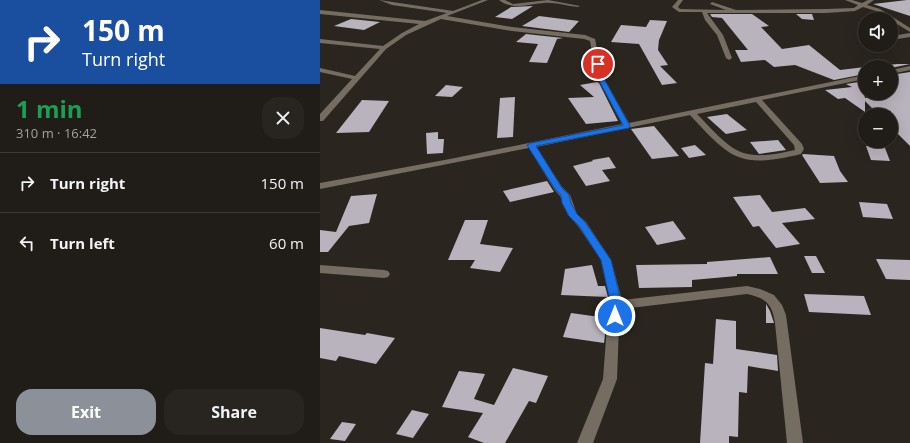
<!DOCTYPE html>
<html lang="en">
<head>
<meta charset="utf-8">
<style>
  body { margin:0; font-family:"Open Sans",sans-serif; background:#282520; color:#f1f3f6; height:100vh; display:flex; flex-direction:column; font-size:15px; white-space:nowrap }
  * { box-sizing:border-box; margin:0 }
  p { font-size:13px; color:#a2a1a1 }
  .icon { flex:none; width:22px; height:22px; fill:none; stroke:currentColor; stroke-width:2; stroke-linecap:round; stroke-linejoin:round }
  .map { position:relative; flex:1; overflow:hidden }
  .drawer { display:flex; flex-direction:column; background:#201c17; width:320px }
  .drawer>* { flex:none }
  .banner { background:#1a4fa0; color:#fff; overflow:hidden }
  .buttons { position:absolute; left:538px; top:12px; display:grid; gap:8px }
  .buttons a { display:grid; place-items:center; width:40px; height:40px; border-radius:50%; background:#201c17; box-shadow:0 4px 16px #0002,0 0 0 1px #3d3a36; font-size:20px }
  .pin { position:absolute; display:grid; place-items:center; width:34px; height:34px; color:#fff; margin:-17px; border:2px solid #fff; border-radius:50%; box-shadow:0 1px 4px #0007 }
  .me { position:absolute; width:44px; margin:-22px; rotate:0deg; stroke-linejoin:round; filter:drop-shadow(0 0 3px #0008) }
  .turn { display:flex; align-items:center; gap:14px; height:84px; padding:0 16px; font-size:18px }
  .turn .icon { width:52px; height:52px; stroke-width:2.5 }
  .turn b { display:block; font-size:28px; line-height:34px }
  .round { display:grid; place-items:center; flex:none; width:42px; height:42px; border-radius:16px; background:#282520 }
  .overview { display:flex; align-items:center; justify-content:space-between; height:68px; padding:0 16px }
  h1 { font-size:24px; font-weight:700; line-height:30px; color:#1e9e55 }
  .primary-button { display:flex; gap:8px; margin-top:auto; padding:8px 16px }
  .primary-button a { flex:1; height:46px; border-radius:16px; background:#8c9099; color:#fff; font-size:16px; font-weight:700; line-height:46px; text-align:center }
  .primary-button a+a { background:#282520; color:#f1f3f6 }
  ul { padding:0; list-style:none }
  li { display:flex; align-items:center; gap:12px; height:60px; padding:0 16px; border-top:1px solid #3d3a36 }
  li div { flex:1 }
  li b { display:block; font-size:15px }
  li em { font-style:normal }
  main { display:flex; flex:1; min-height:0 }
  .map>svg:first-child { display:block }
  .building { fill:#b8b3bc }
  .lines { fill:none; stroke-linecap:round; stroke-linejoin:round }
  .minor { fill:#756d62; fill-rule:evenodd }
  .route { fill:#1a73e8; stroke:#114b97 }
</style>
</head>
<body>
<main>
<section class="drawer">
<div class="banner">
<div class="turn"><svg class="icon" aria-label="right" viewBox="0 0 24 24"><path d="M7 20v-9h11M14 6l5 5-5 5"/></svg><div><b>150 m</b>Turn right</div></div>
</div>
<div class="overview"><div><h1>1 min</h1><p>310 m · 16:42</p></div><a class="round"><svg class="icon" aria-label="close" viewBox="0 0 24 24"><path d="M6 6l12 12M18 6L6 18"/></svg></a></div>
<ul>
<li><svg class="icon" aria-label="right" viewBox="0 0 24 24"><path d="M7 20v-9h11M14 6l5 5-5 5"/></svg><div><b>Turn right</b></div><em>150 m</em></li>
<li><svg class="icon" aria-label="left" viewBox="0 0 24 24"><path d="M17 20v-9H6M10 6l-5 5 5 5"/></svg><div><b>Turn left</b></div><em>60 m</em></li>
</ul>
<div class="primary-button"><a>Exit</a><a>Share</a></div>
</section>
<div class="map">
<svg width="590" height="443" viewBox="0 0 590 443">
  <rect width="100%" height="100%" fill="#2a261f"/>
  <!-- building -->
  <g class="building">
    <path d="M587,0h3v16l-37,-12z"/>
    <path d="M213,6l-21,13 -17,-2 16,-10z"/>
    <path d="M390,14h42l17,12 -8,1 21,22 27,-4 31,25 25,-3v7l-31,6 -39,-15 -21,2 -9,-7 -24,2 -6,-12h13l-26,-32 -10,-1z"/>
    <path d="M476,14h16l2,6 -12,-1z"/>
    <path d="M219,16l40,5 -10,11 -47,-6z"/>
    <path d="M31,19l29,3 -16,8 -30,-4z"/>
    <path d="M330,20l17,1 -8,19 -1,10 10,15 -8,1 17,17 -15,2 -23,-41 -28,-2 10,-17 25,2z"/>
    <path d="M206,34l37,4 -6,1 -10,24 -18,-1 9,-18 -22,-2z"/>
    <path d="M577,64h13l-19,4v-1h-21z"/>
    <path d="M590,72v74l-19,-19v-16l-17,-1 -9,-9v11l-20,-14 -7,1 -13,-9 27,-3 -6,-3 19,-3v11l-2,-1 2,7 26,-3v-20z"/>
    <path d="M277,82l2,1 19,38 -32,3 -18,-26 26,-1 -14,-12z"/>
    <path d="M126,85l17,2 -11,10 -17,-1z"/>
    <path d="M195,97l-2,40 -16,1 3,-40z"/>
    <path d="M42,100l27,1 -20,31 -33,1z"/>
    <path d="M407,114l20,16 -21,4 -19,-17z"/>
    <path d="M334,126l25,30 -27,3 -21,-30z"/>
    <path d="M118,132v7h6l-1,14 -16,1 -1,-21z"/>
    <path d="M458,140l8,10 -27,4 -9,-12z"/>
    <path d="M375,145l11,10 -17,3 -8,-10z"/>
    <path d="M546,146l19,2 5,13 -19,-1z"/>
    <path d="M483,154l31,2 6,15 8,11 -28,1 -18,-28z"/>
    <path d="M289,157l7,11 -14,2 8,11 -24,5 -13,-20 20,-5 -1,-1z"/>
    <path d="M227,181l7,11 -44,10 -7,-11z"/>
    <path d="M57,194l-8,29 -20,3 -21,26h-8v-22l16,2 15,-36z"/>
    <path d="M440,195l12,17 33,-4 10,11 -33,4 18,21 -24,4 -17,-22 -6,1 -20,-30z"/>
    <path d="M539,202l28,2 6,15 -30,-2z"/>
    <path d="M145,220h23l-8,24 33,4 -13,24 -30,-4 5,-8h-27z"/>
    <path d="M353,221l13,18 -29,6 -12,-18z"/>
    <path d="M484,256h12l9,17h-13z"/>
    <path d="M450,257l8,17h-41v2l-45,4v7l-53,1 -3,-23 71,-1v-2z"/>
    <path d="M556,259l34,1v20l-24,-1z"/>
    <path d="M272,265l6,21h7l3,11 -47,-2 4,-26z"/>
    <path d="M484,294l60,2 7,19 -62,-3z"/>
    <path d="M446,304l4,7 4,12h-8z"/>
    <path d="M251,313l36,5 -3,25 -41,-6z"/>
    <path d="M396,319l20,2v28l41,6 1,16 -30,-5 -1,27 -8,-1 -1,45 -9,-1v7h-29l5,-80 8,1z"/>
    <path d="M0,328l45,7 2,-2 28,5 -19,26 -37,-8 -3,5 -16,-3z"/>
    <path d="M193,368l35,8 -12,27 -7,-2 -24,42h-21l-16,-6 15,-24 -41,-6 17,-36 26,3 -11,25 20,6z"/>
    <path d="M92,410l17,4 -16,24 -17,-4z"/>
    <path d="M22,422l14,2 -11,17 -15,-2z"/>
  </g>
  <g class="lines">
    <!-- minor -->
    <g class="minor">
      <path d="M59,0l74,11 29,-11h6l-41,16 65,11 73,8 10,4 7,36 27,48 236,-48v4l-103,21 40,44 2,5 -3,5c-62,15 -70,5 -111,-39l-154,32 26,40 8,8 7,19 9,8 25,38 11,40 125,-14 13,3 14,6 8,10 4,10 17,128h-16l-12,-120c-3,-20 -10,-25 -28,-29l-125,15 -3,17 -2,53 -24,64h-16l26,-64 4,-53 4,-21 -10,-45 -23,-34 -10,-11 -8,-19 -6,-7 -25,-41 -209,41v-6l130,-24 172,-35 -26,-49 -6,-34 -6,-2 -72,-8 -71,-12 -35,16 -20,14 -63,72h-3v-7l32,-35 -32,-7v-4l35,8 25,-27 -60,-6v-4l63,7 19,-13 17,-9 -99,-10v-4l105,11 22,-8 -55,-8zM436,102l38,43 1,5c-56,13 -61,2 -98,-36z"/>
      <path d="M179,0h6l8,4 35,-4 32,6 -2,1c-11,-1 -24,-5 -34,-4 -17,1 -31,8 -45,-3z"/>
      <path d="M358,0h5l-5,7 2,2 46,1 -16,-6 2,-2 24,8 90,-1 28,-1 4,-3 -13,-5h7l10,3 6,-3h6l-7,5 13,4 30,19v4l-34,-21 -13,-4 -8,4 -29,2h-119l16,22 9,23 -3,2 -3,-2 -9,-23 -12,-15 -3,-8h-23l-7,-5z"/>
      <path d="M590,33v4l-19,3v-4z"/>
      <path d="M590,66v4l-19,4v-4z"/>
      <path d="M0,265l64,5 4,1 2,3 -2,3 -4,1 -64,-5z"/>
    </g>
  </g>
  <!-- route -->
  <path class="route" d="M276,63l5,1 1,11 28,51 -1,2 -93,18 26,42 7,7 2,8 6,11 8,8 26,38 11,45 -3,14h-8l-2,-3 2,-11 -10,-45 -22,-34 -10,-10 -7,-13 -1,-8 -6,-6 -28,-44 4,-2 92,-18 -27,-50z"/>
</svg>
<div class="buttons">
<a><svg class="icon" aria-label="sound" viewBox="0 0 24 24"><path d="M4 9h4l5-4v14l-5-4H4zM17 9q2 3 0 6"/></svg></a>
<a>+</a>
<a>−</a>
</div>
<div class="pin" style="left:278px;top:64px;background:#d93025"><svg class="icon" aria-label="arrive" viewBox="0 0 24 24"><path d="M6 21V4h12l-3 4 3 4H6"/></svg></div>
<svg class="me" style="left:295px;top:316px" viewBox="-20 -20 40 40"><circle r="17" fill="#1a73e8" stroke="#fff" stroke-width="3"/><path d="M0-11L8 9 0 5-8 9z" fill="#fff"/></svg>
</div>
</main>
</body>
</html>
